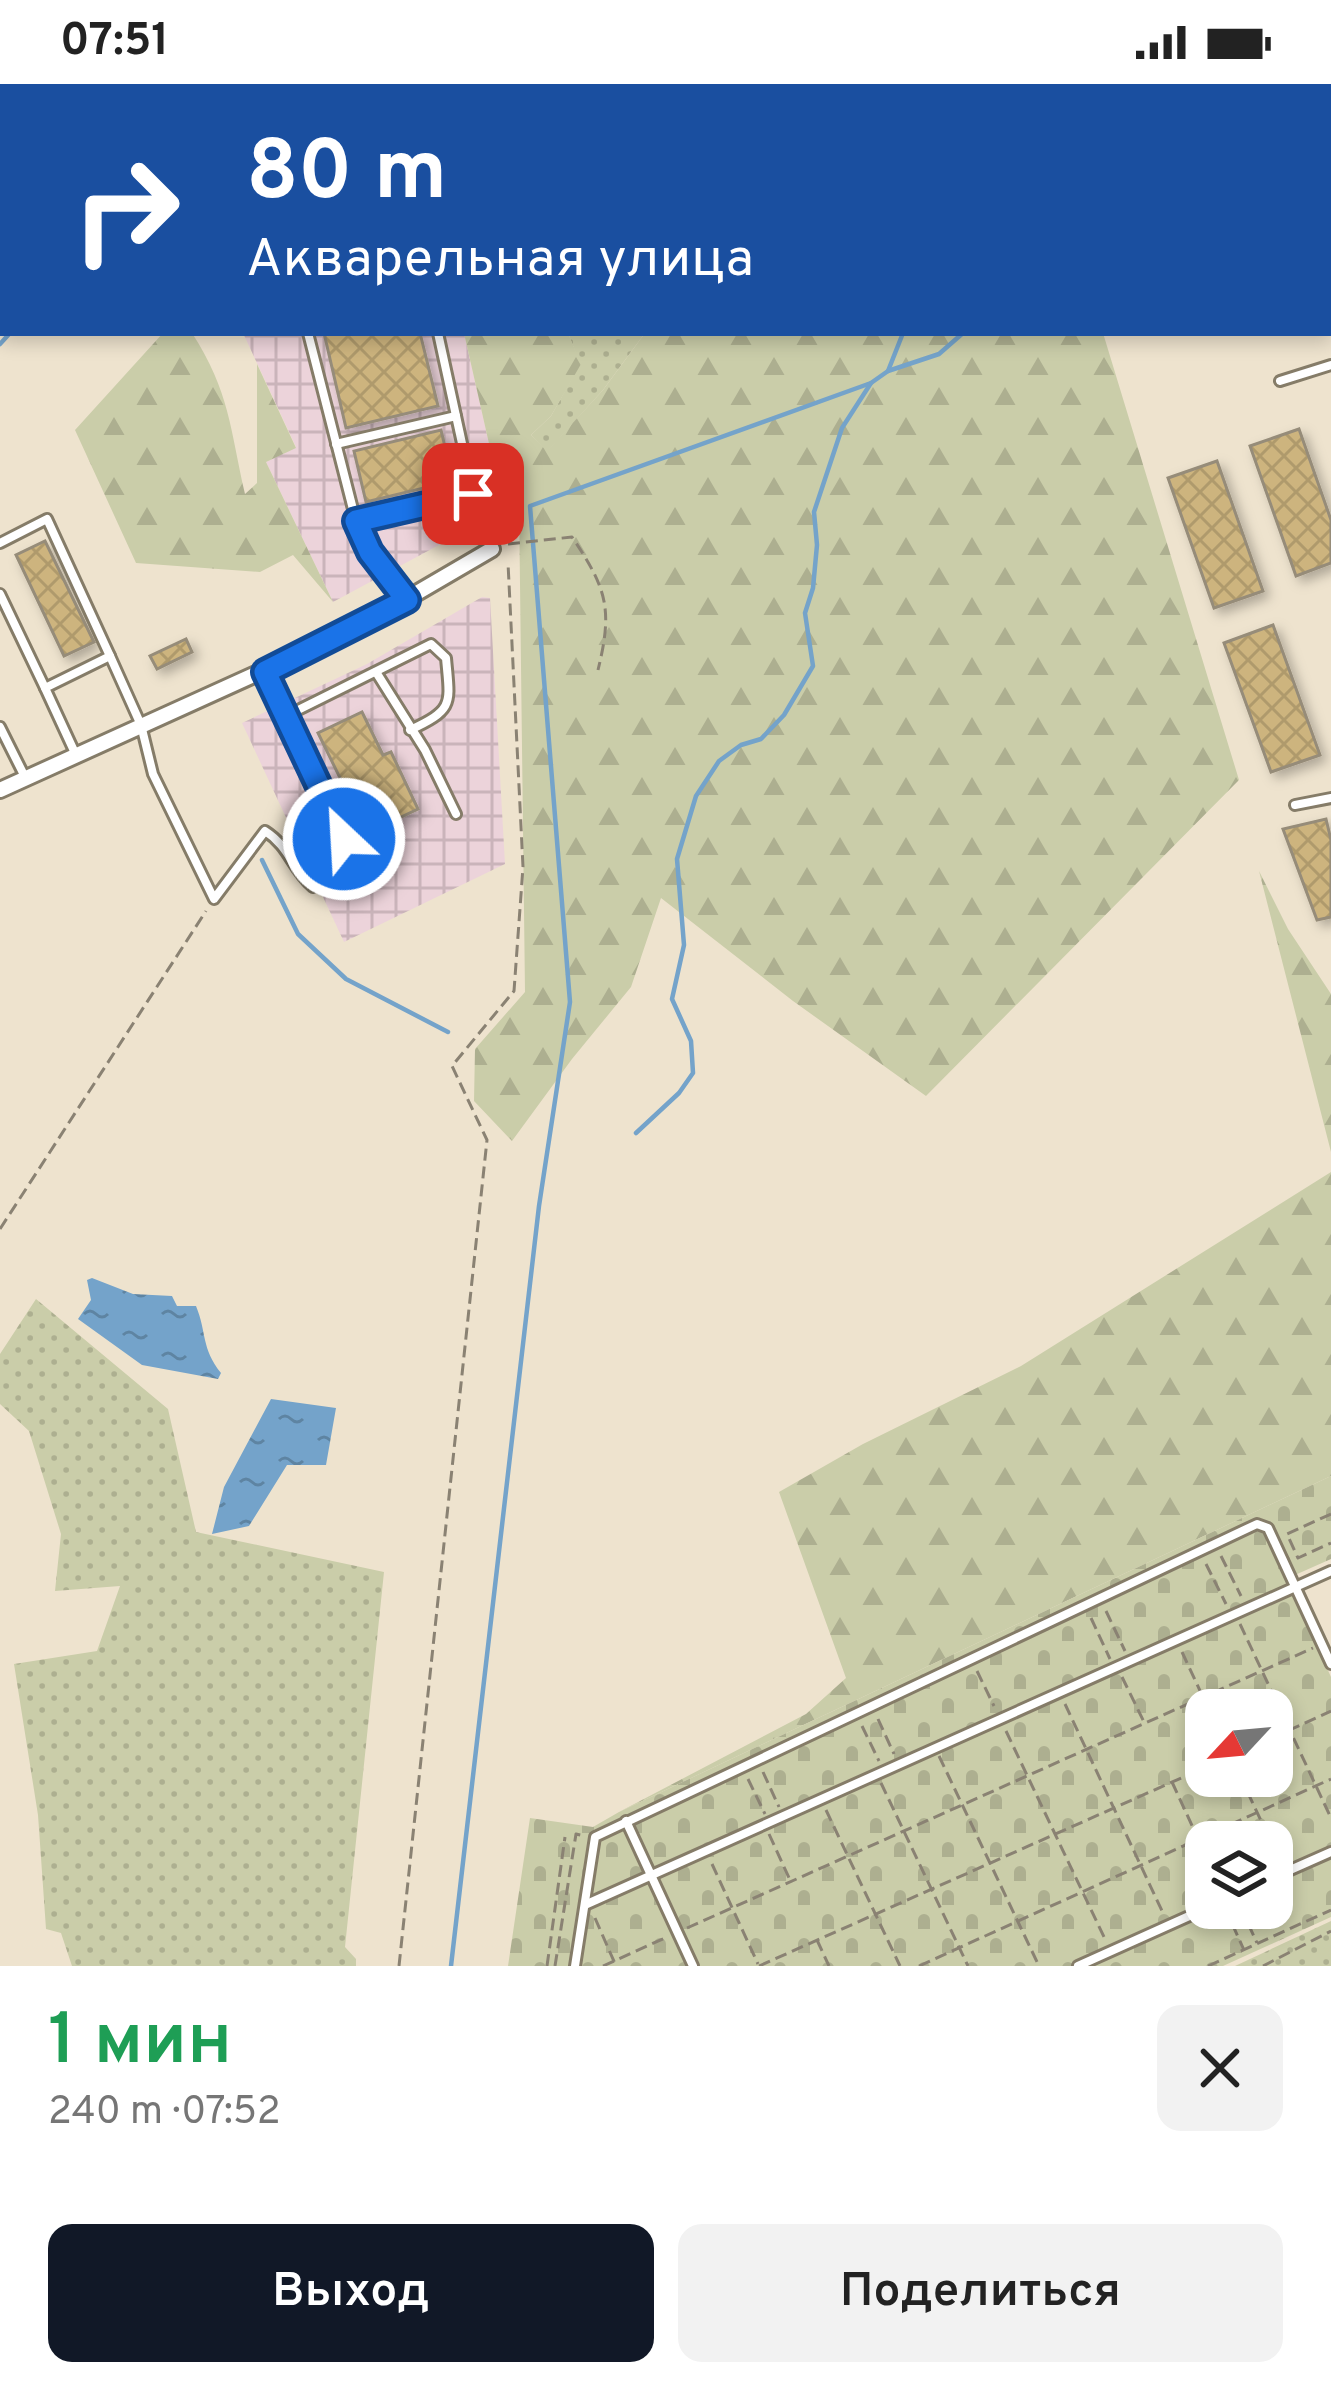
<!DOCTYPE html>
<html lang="ru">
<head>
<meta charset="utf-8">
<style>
  body { margin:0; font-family:Overpass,sans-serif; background:#f2f2f2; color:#222; height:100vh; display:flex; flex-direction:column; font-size:45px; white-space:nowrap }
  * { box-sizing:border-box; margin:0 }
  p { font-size:39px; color:#767676 }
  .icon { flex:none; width:66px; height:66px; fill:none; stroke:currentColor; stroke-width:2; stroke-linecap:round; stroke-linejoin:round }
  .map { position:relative; height:1882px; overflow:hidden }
  .side { display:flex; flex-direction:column; background:#fff; flex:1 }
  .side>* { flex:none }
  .top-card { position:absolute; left:0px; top:0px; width:1332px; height:252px; box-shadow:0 6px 18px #0003; background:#1a4fa0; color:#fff; overflow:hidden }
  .needle { width:78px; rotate:244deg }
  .fabs { position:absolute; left:1185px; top:1605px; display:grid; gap:24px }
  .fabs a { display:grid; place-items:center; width:108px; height:108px; border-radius:24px; background:#fff; box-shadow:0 6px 18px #0003; font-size:60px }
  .pin { position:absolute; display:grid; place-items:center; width:102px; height:102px; color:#fff; margin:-51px; border-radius:24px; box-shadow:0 6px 18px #0006 }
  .me { position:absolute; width:132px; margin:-66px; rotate:335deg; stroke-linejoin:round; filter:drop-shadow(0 0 9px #0008) }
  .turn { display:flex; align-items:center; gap:42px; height:252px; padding:0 48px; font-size:54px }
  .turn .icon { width:156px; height:156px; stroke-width:2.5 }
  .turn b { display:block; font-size:84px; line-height:102px }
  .round { display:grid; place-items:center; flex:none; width:126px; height:126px; border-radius:24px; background:#f2f2f2 }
  .summary { display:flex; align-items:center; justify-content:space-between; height:204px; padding:0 48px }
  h1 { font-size:72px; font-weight:600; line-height:90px; color:#1e9e55 }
  .action { display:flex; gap:24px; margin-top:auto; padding:24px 48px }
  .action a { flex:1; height:138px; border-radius:24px; background:#111827; color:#fff; font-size:48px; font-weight:600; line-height:138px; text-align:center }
  .action a+a { background:#f2f2f2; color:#222 }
  .status { display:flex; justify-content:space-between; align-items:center; height:84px; padding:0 60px; background:#fff; direction:ltr }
  .status svg { height:33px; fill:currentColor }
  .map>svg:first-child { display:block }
  .industrial { fill:url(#industrial-grid) }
  .grass { fill:url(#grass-dots) }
  .forest { fill:url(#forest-firs) }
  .cemetery { fill:url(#cemetery-stones); fill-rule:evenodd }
  .water { fill:url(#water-ripples) }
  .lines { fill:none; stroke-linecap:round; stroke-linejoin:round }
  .stream { stroke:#74a3ca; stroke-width:4.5 }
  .building { fill:url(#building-cross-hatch); stroke:#968c79; stroke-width:3; filter:url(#shadow) }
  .lane-casing { stroke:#857c68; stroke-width:14 }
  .street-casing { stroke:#857c68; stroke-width:20 }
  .highway-casing { stroke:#fff; stroke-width:30 }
  .path { stroke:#8a8273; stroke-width:3; stroke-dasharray:12 6; stroke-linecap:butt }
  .lane { stroke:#fff; stroke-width:8 }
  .street { stroke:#fff; stroke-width:14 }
  .highway { stroke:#fb95b0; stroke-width:24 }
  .route-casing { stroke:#114b97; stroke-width:30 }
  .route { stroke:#1a73e8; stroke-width:21 }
</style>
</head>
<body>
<div class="status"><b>07:51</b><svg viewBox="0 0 49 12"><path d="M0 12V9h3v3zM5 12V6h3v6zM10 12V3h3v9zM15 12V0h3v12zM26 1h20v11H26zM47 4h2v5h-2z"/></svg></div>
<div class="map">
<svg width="1331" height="1882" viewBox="0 0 1331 1882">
  <defs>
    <pattern id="industrial-grid" width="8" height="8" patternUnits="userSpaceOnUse" patternTransform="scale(3)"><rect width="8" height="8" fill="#ecd3da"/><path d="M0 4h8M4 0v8" fill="none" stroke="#cab4ba"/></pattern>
    <pattern id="grass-dots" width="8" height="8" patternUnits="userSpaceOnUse" patternTransform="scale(3)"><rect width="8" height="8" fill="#cacda9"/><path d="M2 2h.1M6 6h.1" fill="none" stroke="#adaf90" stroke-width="1.8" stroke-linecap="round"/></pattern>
    <pattern id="forest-firs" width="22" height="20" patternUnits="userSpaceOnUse" patternTransform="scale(3)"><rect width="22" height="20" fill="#cacda9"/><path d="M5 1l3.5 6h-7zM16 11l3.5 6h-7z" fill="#adaf90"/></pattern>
    <pattern id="cemetery-stones" width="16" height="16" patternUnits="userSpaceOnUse" patternTransform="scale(3)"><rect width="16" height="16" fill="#cacda9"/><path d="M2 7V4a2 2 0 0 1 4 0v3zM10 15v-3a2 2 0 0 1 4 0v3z" fill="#adaf90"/></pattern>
    <pattern id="water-ripples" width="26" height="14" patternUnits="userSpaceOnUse" patternTransform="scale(3)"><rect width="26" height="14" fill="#74a3ca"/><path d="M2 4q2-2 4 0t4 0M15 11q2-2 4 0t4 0" fill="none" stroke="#5e84a2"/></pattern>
    <pattern id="building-cross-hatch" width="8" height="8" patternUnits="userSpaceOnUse" patternTransform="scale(3)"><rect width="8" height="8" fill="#cdb47e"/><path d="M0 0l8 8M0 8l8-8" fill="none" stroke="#af9a6c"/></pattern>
    <filter id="shadow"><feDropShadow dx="5.5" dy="5.5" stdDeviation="6" flood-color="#0004"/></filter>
  </defs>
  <rect width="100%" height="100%" fill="#eee3ce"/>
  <!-- industrial -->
  <g class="industrial">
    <path d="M243,249h221l40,177 -171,92 -67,-140 30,-15z"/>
    <path d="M482,513l8,1 15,266 -161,78 -102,-219 125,-59z"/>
  </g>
  <!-- grass -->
  <g class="grass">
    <path d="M856,0h307l-1,3z"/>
    <path d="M568,249h77l-42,57 -56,62 -16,-17 20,-19 29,-52z"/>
    <path d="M36,1215l132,110 28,123 188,40 -39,375 11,12v7h-284l-11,-33 -15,-4 -8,-114 -24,-151 83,-13 23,-65 -65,5 6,-57 -32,-103 -29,-27v-50z"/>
    <path d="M1331,1837v45h-96z"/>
  </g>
  <!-- forest -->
  <g class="forest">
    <path d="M163,249h29c38,59 38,96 53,161l12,-11v-119l39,84 -30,14 67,140 -40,-47 -33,17 -124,-9 -61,-133z"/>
    <path d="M464,249h104l13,31 -30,52 -20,19 16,16 56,-61 42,-57h458l136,447 -313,316 -133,-95 -132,-103 -30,89 -59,72 -60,82 -38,-40 1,-52 50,-57 -6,-490 -15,8z"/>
    <path d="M1259,787l29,58 43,65v158z"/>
    <path d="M1331,1088v304l-712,336 187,-98 40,-36 -67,-186 84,-48 158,-78z"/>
  </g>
  <!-- cemetery -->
  <path class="cemetery" d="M1331,1392v83l-45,20 45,98v240l-108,49h-715l22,-148 63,9 26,-15zM1206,1626h66v66h-66zM1206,1758h66v66h-66z"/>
  <!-- water -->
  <g class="water">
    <path d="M92,1194l41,16 39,2 5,10h19c11,27 5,42 25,67l-3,6 -76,-14 -64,-46 13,-19 -4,-20z"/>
    <path d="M271,1315l65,9 -10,57h-39l-38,61 -37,8 12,-47z"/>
  </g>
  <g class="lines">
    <!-- stream -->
    <g class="stream">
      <path d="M246,3l3,-3"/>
      <path d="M0,260l10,-11"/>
      <path d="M888,287l15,-38"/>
      <path d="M262,776l36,74 48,45 102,53"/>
      <path d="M636,1049l43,-40 14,-20 -2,-32 -19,-42 12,-54 -7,-86 19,-63 23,-35 22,-16 20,-6 23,-24 29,-49 -8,-53 8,-25 4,-43 -3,-33 28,-84 29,-45 17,-12 51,-17 24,-21"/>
      <path d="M451,1882l88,-760 31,-204 -40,-496 341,-123"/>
    </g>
  </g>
  <!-- building -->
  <g class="building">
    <path d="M324,249h96l18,73 -92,22z"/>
    <path d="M1299,345l32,91v43l-35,13 -46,-130z"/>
    <path d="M441,346l12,51 -87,21 -12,-51z"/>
    <path d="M1217,377l46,130 -49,17 -46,-130z"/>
    <path d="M45,457l49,101 -30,14 -48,-101z"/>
    <path d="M1273,541l47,130 -49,17 -47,-129z"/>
    <path d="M186,555l6,13 -35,17 -7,-13z"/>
    <path d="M362,628l21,43 8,-3 27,57 -51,24 -49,-100z"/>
    <path d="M1326,735l5,21v77l-14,3 -34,-91z"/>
  </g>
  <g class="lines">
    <!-- lane casing -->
    <g class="lane-casing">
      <g id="lane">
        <path d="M308,249l48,188 14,31 36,47"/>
        <path d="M1280,297l51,-16"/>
        <path d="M336,360l120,-28"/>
        <path d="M356,437l117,-27 -35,-161"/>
        <path d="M0,459l47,-24 63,137"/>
        <path d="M0,510l45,94"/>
        <path d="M265,588l79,167"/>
        <path d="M376,588l49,78 31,64"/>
        <path d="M286,632l145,-72 15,14c4,46 9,51 -36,72"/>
        <path d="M0,643l25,50"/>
        <path d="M75,669l-30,-65 65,-32 31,69 12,49 61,125 51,-68c25,16 26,37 48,56"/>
        <path d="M1295,721l36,-7"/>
        <path d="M626,1737l67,145"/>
        <path d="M1272,1794l59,-26"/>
        <path d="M587,1820l744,-333"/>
        <path d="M575,1882l20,-129 662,-313 11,4 63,136"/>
        <path d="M1078,1882l129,-58"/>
      </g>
    </g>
    <!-- street casing -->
    <g class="street-casing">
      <path id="street" d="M0,706l355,-161 137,-80"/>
    </g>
    <!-- highway casing -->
    <g class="highway-casing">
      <g id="highway">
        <path d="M118,3l3,-3"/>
        <path d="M180,3l3,-3"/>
        <path d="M0,137l3,-4"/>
        <path d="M0,200l3,-3"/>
      </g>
    </g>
    <!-- path -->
    <g class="path">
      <path d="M508,460l64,-7c35,52 41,72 26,133"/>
      <path d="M0,1145l206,-318"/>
      <path d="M1331,1430l-44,20 11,24 33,-15"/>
      <path d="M1221,1472l20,40"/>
      <path d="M1206,1480l20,40"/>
      <path d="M1106,1527l19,40"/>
      <path d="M1091,1534l19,41"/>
      <path d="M1240,1540l91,194"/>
      <path d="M1182,1568l27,58"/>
      <path d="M977,1587l17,35"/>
      <path d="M1122,1593l22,45"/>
      <path d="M1065,1620l98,209"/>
      <path d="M878,1635l16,35"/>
      <path d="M862,1642l17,35"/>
      <path d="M1006,1647l99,208"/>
      <path d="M1272,1654l59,-27"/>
      <path d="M939,1672l100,210"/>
      <path d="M763,1688l16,35"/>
      <path d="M1240,1692l31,66"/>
      <path d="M748,1695l17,35"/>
      <path d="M1172,1698l34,74"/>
      <path d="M881,1699l87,183"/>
      <path d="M826,1726l74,156"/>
      <path d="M769,1750l21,46"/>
      <path d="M1272,1760l8,16"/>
      <path d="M712,1780l46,100"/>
      <path d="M1225,1824l19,42"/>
      <path d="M1241,1824l16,35"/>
      <path d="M595,1834l21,48"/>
      <path d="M687,1844l626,-280"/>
      <path d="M817,1856l12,26"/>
      <path d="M399,1882l88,-826 -35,-74 62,-75 9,-124 -15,-304"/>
      <path d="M547,1882l18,-129"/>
      <path d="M555,1882l21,-132 9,2"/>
      <path d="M603,1882l64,-29"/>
      <path d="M759,1882l447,-199"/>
      <path d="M919,1882l412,-187"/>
      <path d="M1208,1882l123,-56"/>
      <path d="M1263,1882l68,-35"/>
    </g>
    <!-- lane -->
    <use href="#lane" class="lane"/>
    <!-- street -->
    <use href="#street" class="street"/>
    <!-- highway -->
    <use href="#highway" class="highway"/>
  </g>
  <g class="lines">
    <!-- route casing -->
    <g class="route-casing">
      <path id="route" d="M344,755l-79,-167 142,-72 -37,-48 -14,-31 117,-27"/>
    </g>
    <!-- route -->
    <use href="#route" class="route"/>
  </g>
</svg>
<div class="fabs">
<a><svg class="needle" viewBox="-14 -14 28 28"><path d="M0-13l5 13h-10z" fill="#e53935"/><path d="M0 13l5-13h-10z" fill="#767676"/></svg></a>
<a><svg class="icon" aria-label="layers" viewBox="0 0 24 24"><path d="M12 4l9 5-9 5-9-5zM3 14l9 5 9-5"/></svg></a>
</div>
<div class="pin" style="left:473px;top:410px;background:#d93025"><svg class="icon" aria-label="arrive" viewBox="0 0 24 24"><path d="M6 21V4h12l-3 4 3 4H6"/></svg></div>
<svg class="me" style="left:344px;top:755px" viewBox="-20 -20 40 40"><circle r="17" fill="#1a73e8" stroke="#fff" stroke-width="3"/><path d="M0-11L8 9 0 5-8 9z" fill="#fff"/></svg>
<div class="top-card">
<div class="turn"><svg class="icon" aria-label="right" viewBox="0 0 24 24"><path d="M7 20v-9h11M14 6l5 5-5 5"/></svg><div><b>80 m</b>Акварельная улица</div></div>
</div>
</div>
<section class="side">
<div class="summary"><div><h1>1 мин</h1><p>240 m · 07:52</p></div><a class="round"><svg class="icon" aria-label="close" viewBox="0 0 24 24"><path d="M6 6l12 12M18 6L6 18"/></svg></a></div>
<div class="action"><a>Выход</a><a>Поделиться</a></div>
</section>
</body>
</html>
